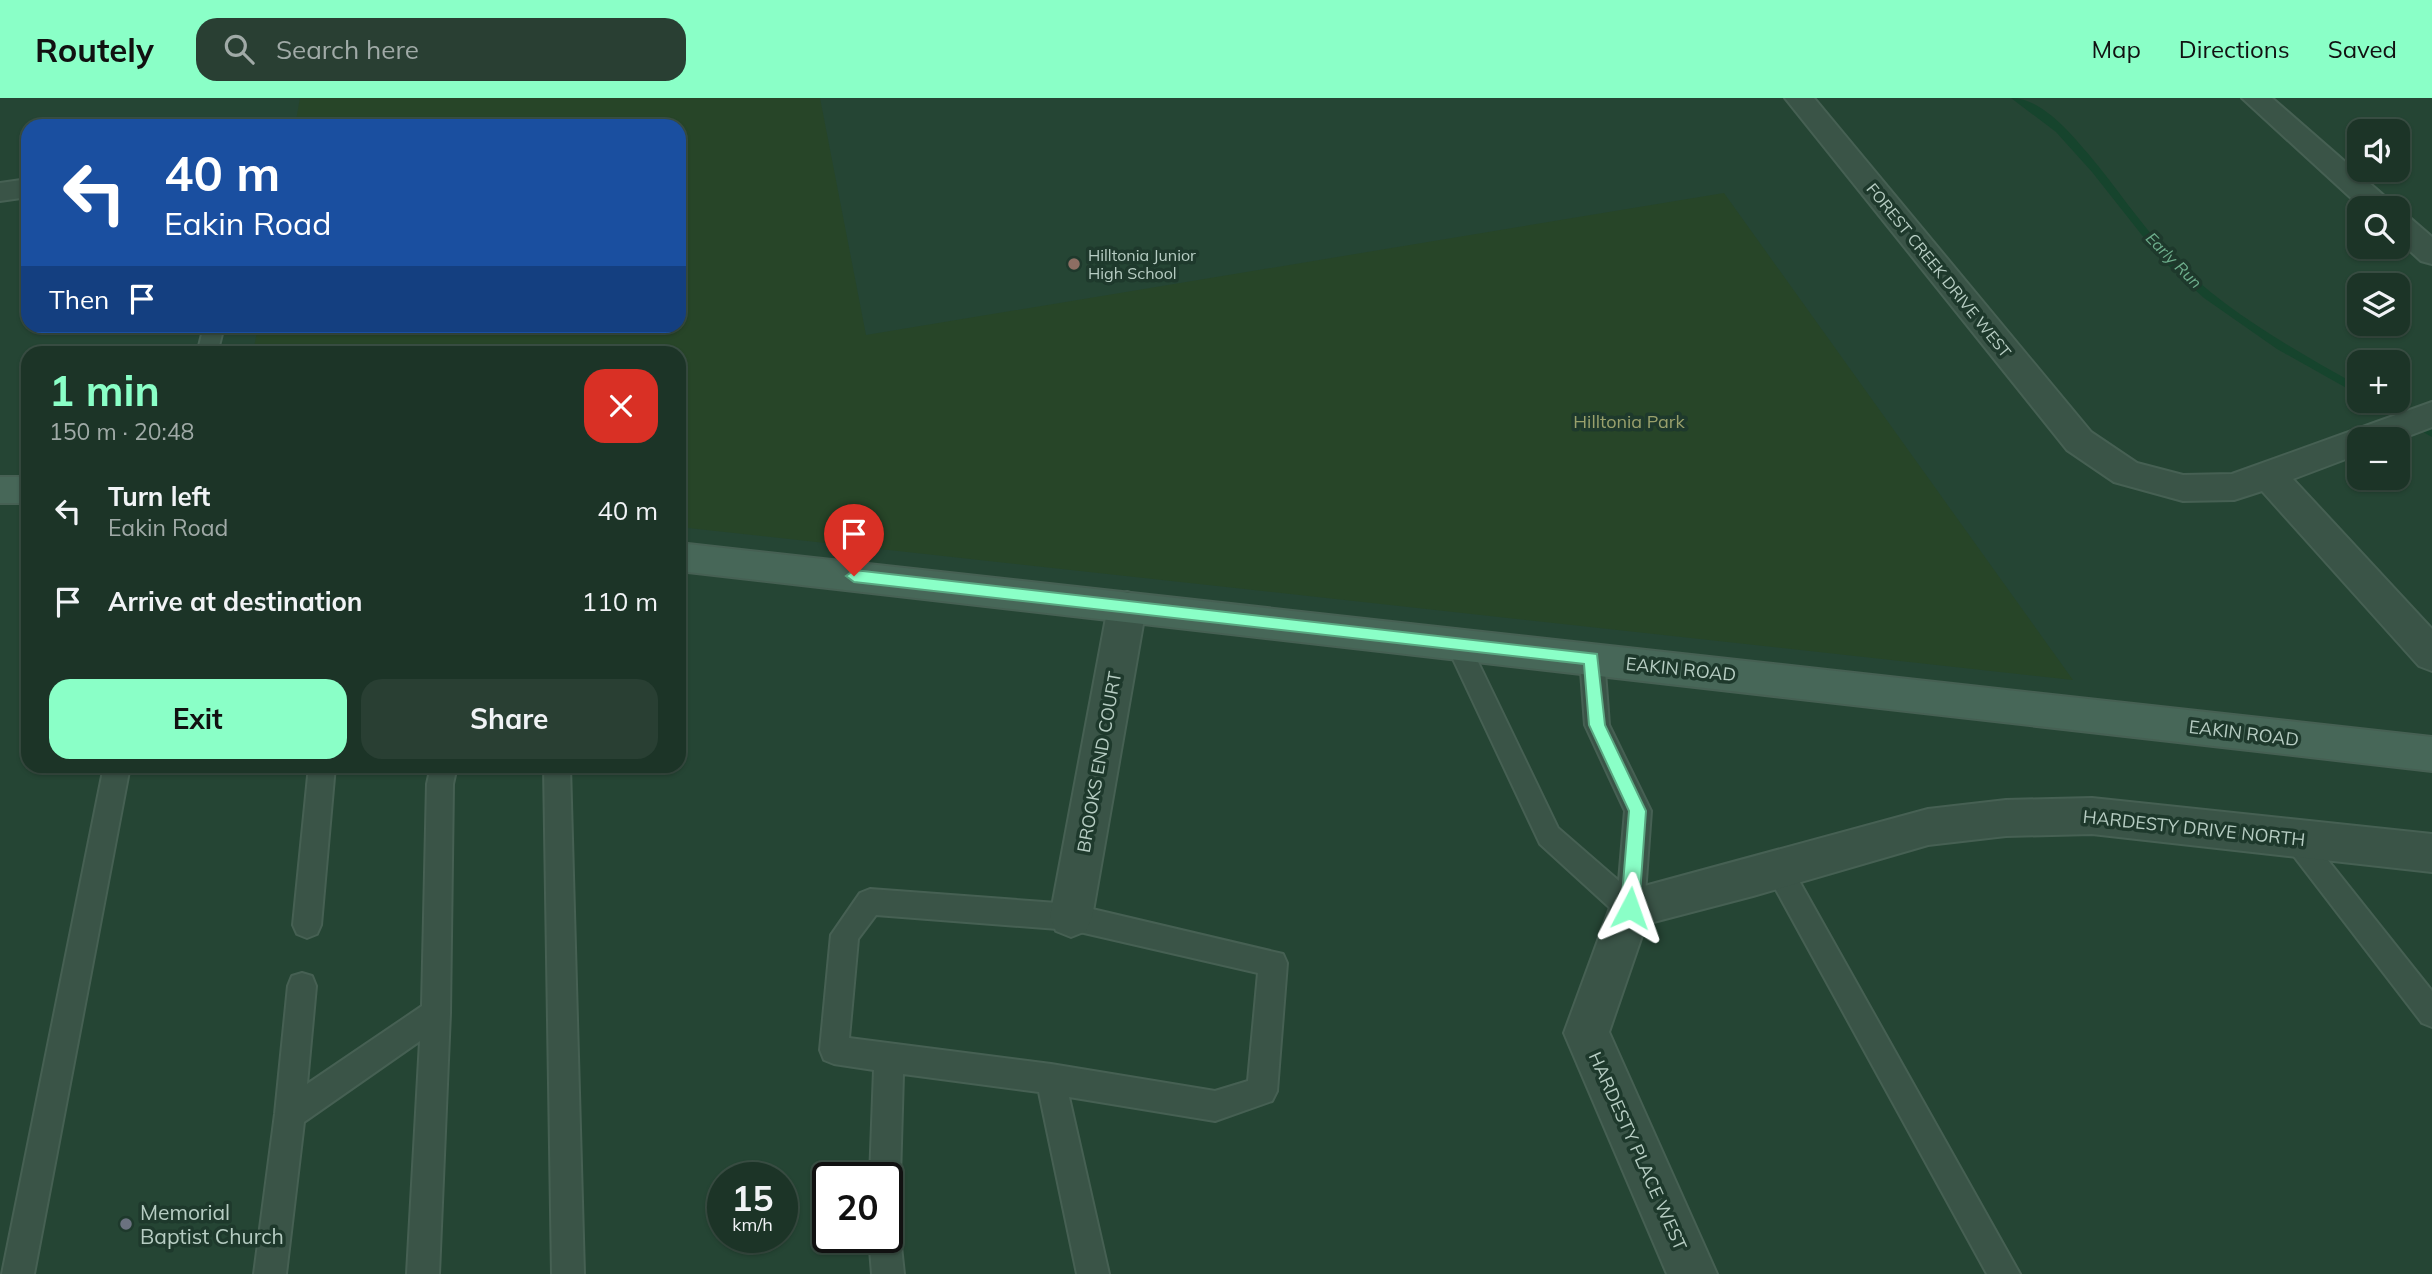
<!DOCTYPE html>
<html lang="en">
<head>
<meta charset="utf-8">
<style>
  body { margin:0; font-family:Mulish,sans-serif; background:#293f33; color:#f1f3f6; height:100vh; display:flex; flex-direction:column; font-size:26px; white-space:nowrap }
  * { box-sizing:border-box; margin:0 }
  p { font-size:23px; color:#a0aaa7 }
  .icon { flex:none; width:38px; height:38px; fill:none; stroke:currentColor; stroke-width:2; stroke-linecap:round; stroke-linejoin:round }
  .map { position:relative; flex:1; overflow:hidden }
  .panel { position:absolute; left:21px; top:248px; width:665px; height:427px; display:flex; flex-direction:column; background:#1c3427; border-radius:21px; box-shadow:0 2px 5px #0004,0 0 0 2px #3a4f44 }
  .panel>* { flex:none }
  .guide { position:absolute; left:21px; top:21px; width:665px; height:214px; border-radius:21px; box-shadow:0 2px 5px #0004,0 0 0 2px #3a4f44; background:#1a4fa0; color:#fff; overflow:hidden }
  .fabs { position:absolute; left:2347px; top:21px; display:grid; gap:14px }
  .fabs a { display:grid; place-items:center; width:63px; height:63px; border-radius:14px; background:#1c3427; box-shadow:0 2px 5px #0004,0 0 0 2px #3a4f44; font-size:35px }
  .speed { position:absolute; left:707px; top:1064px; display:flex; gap:14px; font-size:35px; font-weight:700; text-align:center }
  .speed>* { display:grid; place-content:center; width:91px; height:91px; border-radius:50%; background:#1c3427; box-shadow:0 2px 5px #0004,0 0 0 2px #3a4f44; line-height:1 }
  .speed small { font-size:18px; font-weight:400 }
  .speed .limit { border:4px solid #111; border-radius:10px; background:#fff; color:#111 }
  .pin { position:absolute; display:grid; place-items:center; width:60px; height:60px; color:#fff; margin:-72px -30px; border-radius:50% 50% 50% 0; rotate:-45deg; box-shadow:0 0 7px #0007 }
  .pin .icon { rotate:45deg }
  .me { position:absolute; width:77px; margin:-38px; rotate:4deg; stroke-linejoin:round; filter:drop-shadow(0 0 5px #0008) }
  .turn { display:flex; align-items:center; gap:24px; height:147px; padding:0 28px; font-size:32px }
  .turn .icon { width:91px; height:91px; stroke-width:2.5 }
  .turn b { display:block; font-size:49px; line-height:60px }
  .then { display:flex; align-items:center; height:66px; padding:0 28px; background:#0003; gap:14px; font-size:26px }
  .round { display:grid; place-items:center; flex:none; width:74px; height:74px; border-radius:21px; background:#293f33 }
  .headline { display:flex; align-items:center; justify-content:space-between; height:119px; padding:0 28px }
  h1 { font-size:42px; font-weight:700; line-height:52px; color:#8affc7 }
  .button { display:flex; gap:14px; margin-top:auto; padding:14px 28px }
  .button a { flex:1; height:80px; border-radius:21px; background:#8affc7; color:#111; font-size:28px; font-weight:700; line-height:80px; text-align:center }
  .button a+a { background:#293f33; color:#f1f3f6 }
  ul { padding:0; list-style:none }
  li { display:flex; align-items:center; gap:21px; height:91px; padding:0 28px }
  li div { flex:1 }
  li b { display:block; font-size:26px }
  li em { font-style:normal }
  header { display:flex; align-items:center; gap:42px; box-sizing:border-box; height:98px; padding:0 35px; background:#8affc7; color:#111 }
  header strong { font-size:33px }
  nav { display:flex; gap:38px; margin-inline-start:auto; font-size:24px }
  .search { width:490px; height:63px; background:#293f33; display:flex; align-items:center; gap:18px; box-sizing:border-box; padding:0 24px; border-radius:21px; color:#a0aaa7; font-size:26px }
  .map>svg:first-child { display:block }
  .green { fill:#274528 }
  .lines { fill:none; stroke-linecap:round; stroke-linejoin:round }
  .stream { fill:#16442d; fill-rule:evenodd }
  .lane-casing { stroke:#466053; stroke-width:4 }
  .street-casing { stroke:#466053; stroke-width:4 }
  .secondary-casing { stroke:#466053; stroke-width:4 }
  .lane { fill:#3a5447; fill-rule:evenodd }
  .street { fill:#3a5447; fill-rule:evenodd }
  .secondary { fill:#476758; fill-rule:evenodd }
  .route { fill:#8affc7; stroke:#5aa681; stroke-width:2 }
  .education-dot { fill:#8d6e63; stroke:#1e392c; stroke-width:2.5 }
  .worship-dot { fill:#6b7280; stroke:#1e392c; stroke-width:2.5 }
  .labels { text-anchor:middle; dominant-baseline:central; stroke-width:7; stroke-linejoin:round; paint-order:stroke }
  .far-poi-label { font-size:16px; fill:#b7cdc3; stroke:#1e392c; text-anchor:start }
  .far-water-label { font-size:16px; font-style:italic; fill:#6eaf8d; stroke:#1e392c }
  .far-street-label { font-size:16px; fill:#b7cdc3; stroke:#1e392c }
  .park-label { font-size:18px; fill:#99a06c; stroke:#1e392c }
  .street-label { font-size:18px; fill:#b7cdc3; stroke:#1e392c }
  .near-poi-label { font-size:21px; fill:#b7cdc3; stroke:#1e392c; text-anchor:start }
</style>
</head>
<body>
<header>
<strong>Routely</strong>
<div class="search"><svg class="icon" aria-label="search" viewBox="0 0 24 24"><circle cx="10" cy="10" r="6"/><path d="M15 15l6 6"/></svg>Search here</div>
<nav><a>Map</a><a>Directions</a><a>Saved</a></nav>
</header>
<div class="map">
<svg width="2432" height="1176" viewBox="0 0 2432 1176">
  <rect width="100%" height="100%" fill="#254534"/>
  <!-- green -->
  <path class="green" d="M300,0h520l46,237 858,-142 349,487 -1394,-153v-173l-426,-1 5,-27h421v-200h-384z"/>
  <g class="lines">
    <!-- stream -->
    <g class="stream">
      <path d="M2011,0c31,0 60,36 79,58 26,31 49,66 77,96 54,57 124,96 192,134v9l-82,-46 -73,-51 -44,-40 -68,-86 -36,-40z"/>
      <path d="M2371,303h15l46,25v11l-59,-33z"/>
    </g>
    <!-- lane casing -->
    <g class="lane-casing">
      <g id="lane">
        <path d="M204,228h20l-7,28h-20z"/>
        <path d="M1458,536l8,3 92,191 61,53 6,-70 -40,-86 -5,-67 3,-7 9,-3 9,3 3,7 5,67 42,86 -7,97 -4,9 -10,4 -10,-4 -80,-73 -94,-200 4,-7z"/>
        <path d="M104,668h26l-96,508h-32z"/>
        <path d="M309,668h26l-14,159 -4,9 -10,4 -10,-4 -4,-9z"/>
        <path d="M431,668h26l-4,18 -3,229 -11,261h-32l13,-233 -116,81 -18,152h-32l21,-160 13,-128 4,-10 10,-3 10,3 4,10 -9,98 115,-78 5,-222z"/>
        <path d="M544,668h26l14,508h-32z"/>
        <path d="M2295,728l9,4 128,161v36l-10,-4 -136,-177 -4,-8 4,-8z"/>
        <path d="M1779,760l9,3 232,413h-33l-217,-395 -4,-9 4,-9z"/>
        <path d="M870,791l201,15 212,50 4,9 -10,128 -5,10 -57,20 -146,-24 40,177h-32l-38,-182 -136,-18 -3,104 -4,11 -9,3v-14h-17l4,-108 -40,-6 -10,-4 -4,-10 11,-115 29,-42zM876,817l195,15 187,43 -10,108 -33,10 -164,-27 -202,-26 9,-99z"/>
        <path d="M887,1125l8,3 5,11 4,37h-32l-3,-37h18z"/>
      </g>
    </g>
    <!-- street casing -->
    <g class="street-casing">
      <g id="street">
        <path d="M1785,0h29l277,334 46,31 46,12 49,-1 200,-72v25l-34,13 -39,-1v15l-66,25 139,150v42l-13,-5 -157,-175 -28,9 -51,1 -69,-19 -47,-32z"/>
        <path d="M2242,0h30l118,103 5,7h-33z"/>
        <path d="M28,81v18l-28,4v-18z"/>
        <path d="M2398,116l11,3 23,20v27l-11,-3 -23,-21z"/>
        <path d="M1127,494l13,4 6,11 -54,310 -6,14 -15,6 -15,-6 -6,-14 58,-310 6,-11z"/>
        <path d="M2092,700l340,36v38l-340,-38 -86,2 -78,9 -175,51 -107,28 -37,108 108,242h-50l-103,-241 51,-139 313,-85 78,-9z"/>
      </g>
    </g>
    <!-- secondary casing -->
    <g class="secondary-casing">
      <g id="secondary">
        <rect x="0" y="379" width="28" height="26"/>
        <path d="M679,445l1753,194v34l-1753,-200z"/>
      </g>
    </g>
    <!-- lane -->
    <use href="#lane" class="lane"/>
    <!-- street -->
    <use href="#street" class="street"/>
    <!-- secondary -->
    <use href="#secondary" class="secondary"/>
  </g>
  <!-- route -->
  <path class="route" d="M854,472l743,84 8,71 41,86 -7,97 -2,6 -7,2 -6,-2 -3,-6 8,-97 -40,-86 -5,-61 -730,-82 -8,-6z"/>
  <!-- markers -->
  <circle class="education-dot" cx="1074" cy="166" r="7"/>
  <circle class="worship-dot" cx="126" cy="1126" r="7"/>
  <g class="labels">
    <!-- far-poi labels -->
    <g class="far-poi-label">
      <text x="1088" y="157">Hilltonia Junior<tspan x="1088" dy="18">High School</tspan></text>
    </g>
    <!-- far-water labels -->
    <g class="far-water-label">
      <text transform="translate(2174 162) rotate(45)">Early Run</text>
    </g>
    <!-- far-street labels -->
    <g class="far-street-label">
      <text transform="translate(1939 172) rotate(51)">FOREST CREEK DRIVE WEST</text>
    </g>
    <!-- park labels -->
    <g class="park-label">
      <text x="1629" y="323">Hilltonia Park</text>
    </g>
    <!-- street labels -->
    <g class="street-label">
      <text transform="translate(1681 571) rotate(6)">EAKIN ROAD</text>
      <text transform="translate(2244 635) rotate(7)">EAKIN ROAD</text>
      <text transform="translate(1099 664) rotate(-80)">BROOKS END COURT</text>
      <text transform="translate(2194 730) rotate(6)">HARDESTY DRIVE NORTH</text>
      <text transform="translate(1638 1053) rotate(66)">HARDESTY PLACE WEST</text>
    </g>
    <!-- near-poi labels -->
    <g class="near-poi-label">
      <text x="140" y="1114">Memorial<tspan x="140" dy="24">Baptist Church</tspan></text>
    </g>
  </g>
</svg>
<div class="fabs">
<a><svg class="icon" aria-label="sound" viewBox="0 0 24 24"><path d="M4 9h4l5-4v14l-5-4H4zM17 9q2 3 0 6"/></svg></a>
<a><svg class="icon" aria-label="search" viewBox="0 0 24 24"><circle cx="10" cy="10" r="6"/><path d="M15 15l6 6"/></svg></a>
<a><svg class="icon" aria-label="layers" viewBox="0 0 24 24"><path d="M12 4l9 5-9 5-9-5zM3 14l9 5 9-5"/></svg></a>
<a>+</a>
<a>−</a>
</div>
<div class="speed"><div>15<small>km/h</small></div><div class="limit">20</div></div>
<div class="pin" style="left:854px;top:478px;background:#d93025"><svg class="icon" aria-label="arrive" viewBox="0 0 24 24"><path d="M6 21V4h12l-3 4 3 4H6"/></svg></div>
<svg class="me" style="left:1630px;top:810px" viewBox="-20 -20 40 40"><path d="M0-17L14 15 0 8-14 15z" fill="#8affc7" stroke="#fff" stroke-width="4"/></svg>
<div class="guide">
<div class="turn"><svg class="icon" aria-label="left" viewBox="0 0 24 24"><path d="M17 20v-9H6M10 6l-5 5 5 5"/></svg><div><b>40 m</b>Eakin Road</div></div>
<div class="then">Then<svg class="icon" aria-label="arrive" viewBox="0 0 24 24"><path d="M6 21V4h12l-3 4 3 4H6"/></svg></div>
</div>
<section class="panel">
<div class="headline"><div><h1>1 min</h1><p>150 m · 20:48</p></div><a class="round" style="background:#d93025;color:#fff"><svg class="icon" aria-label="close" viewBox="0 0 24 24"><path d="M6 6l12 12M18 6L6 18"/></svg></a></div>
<ul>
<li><svg class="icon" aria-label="left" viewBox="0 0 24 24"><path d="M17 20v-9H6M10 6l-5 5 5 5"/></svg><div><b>Turn left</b><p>Eakin Road</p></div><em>40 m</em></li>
<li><svg class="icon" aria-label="arrive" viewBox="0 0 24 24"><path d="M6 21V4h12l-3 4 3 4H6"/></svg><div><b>Arrive at destination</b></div><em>110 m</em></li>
</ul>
<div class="button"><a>Exit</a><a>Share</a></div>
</section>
</div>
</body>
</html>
